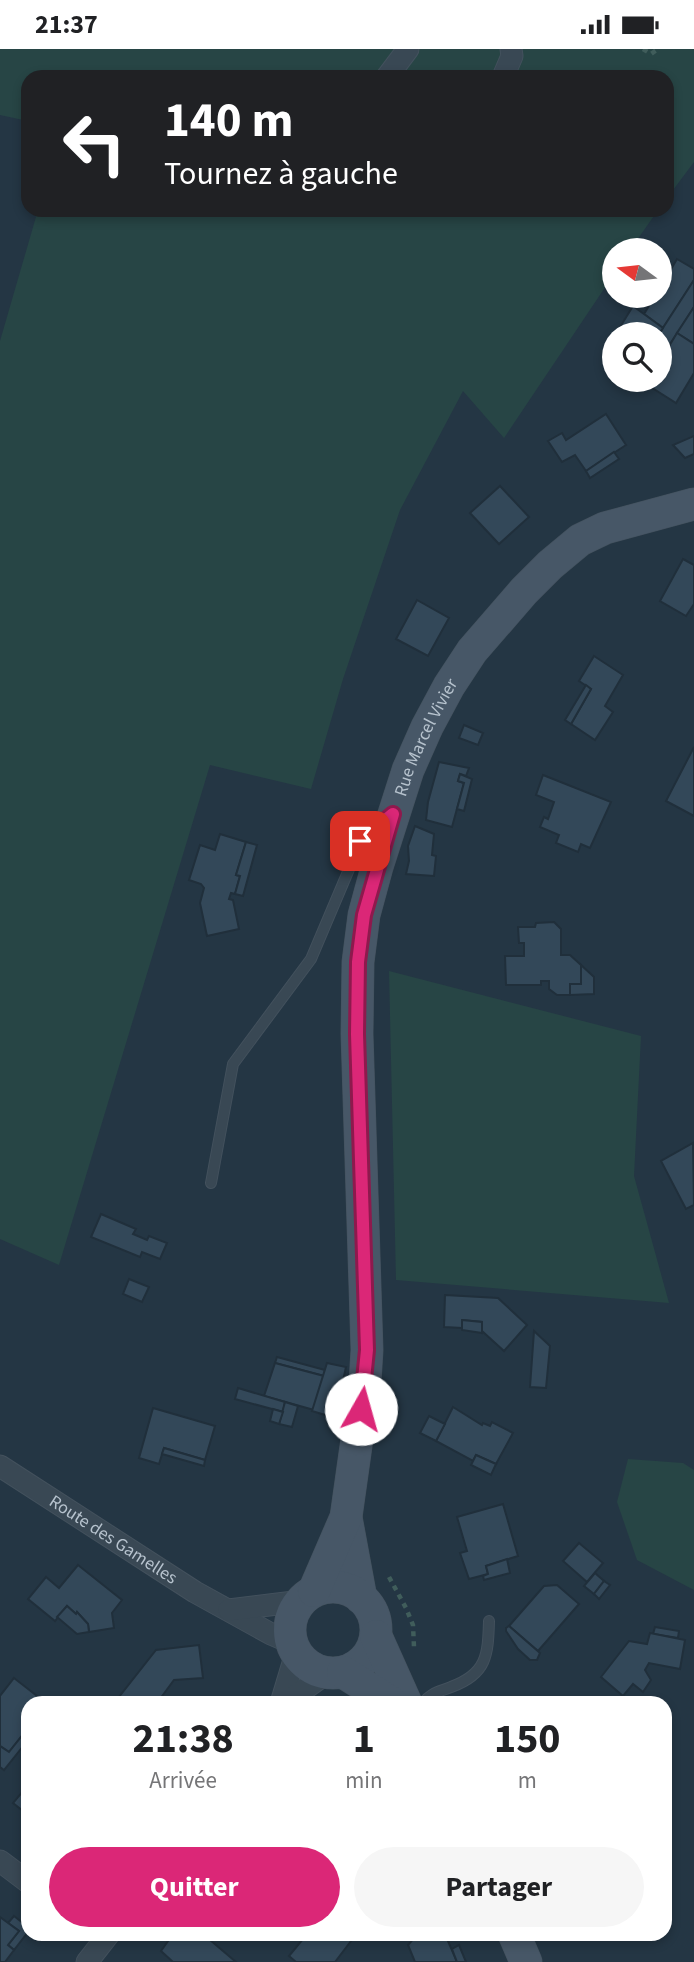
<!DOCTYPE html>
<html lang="fr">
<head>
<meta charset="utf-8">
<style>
  body { margin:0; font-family:"Source Sans 3",sans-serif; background:#f6f6f6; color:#202124; height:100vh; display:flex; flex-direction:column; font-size:26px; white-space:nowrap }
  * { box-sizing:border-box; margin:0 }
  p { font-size:23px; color:#757577 }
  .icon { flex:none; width:38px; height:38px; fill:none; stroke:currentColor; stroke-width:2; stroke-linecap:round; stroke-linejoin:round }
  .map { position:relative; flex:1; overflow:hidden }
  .sheet { position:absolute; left:21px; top:1647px; width:651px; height:245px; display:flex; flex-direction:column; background:#fff; border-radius:21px; box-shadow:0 4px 10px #0003 }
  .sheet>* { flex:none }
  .guide { position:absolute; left:21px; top:21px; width:653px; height:147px; border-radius:21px; box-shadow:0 4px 10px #0003; background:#202124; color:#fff; overflow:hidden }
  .needle { width:46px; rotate:285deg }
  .tools { position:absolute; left:602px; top:189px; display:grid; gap:14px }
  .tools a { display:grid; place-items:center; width:70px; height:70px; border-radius:50%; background:#fff; box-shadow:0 4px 10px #0003; font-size:35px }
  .pin { position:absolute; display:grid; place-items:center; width:60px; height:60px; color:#fff; margin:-30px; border-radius:14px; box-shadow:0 4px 10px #0006 }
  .me { position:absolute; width:77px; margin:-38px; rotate:7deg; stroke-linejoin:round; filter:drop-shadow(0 0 5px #0008) }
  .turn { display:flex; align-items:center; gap:24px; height:147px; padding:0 28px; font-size:32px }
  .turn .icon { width:91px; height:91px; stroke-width:2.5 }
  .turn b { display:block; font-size:49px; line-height:60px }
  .eta { display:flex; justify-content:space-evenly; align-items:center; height:119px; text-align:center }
  .eta b { font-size:42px; font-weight:700; line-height:49px }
  .action { display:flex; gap:14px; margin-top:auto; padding:14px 28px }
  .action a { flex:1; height:80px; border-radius:42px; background:#db2777; color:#fff; font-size:28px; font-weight:700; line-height:80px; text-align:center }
  .action a+a { background:#f6f6f6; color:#202124 }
  .status { display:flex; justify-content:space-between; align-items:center; height:49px; padding:0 35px; background:#fff; direction:ltr }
  .status svg { height:19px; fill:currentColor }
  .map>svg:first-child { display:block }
  .green { fill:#274545 }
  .building { fill:#334859; stroke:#202f3b; stroke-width:2 }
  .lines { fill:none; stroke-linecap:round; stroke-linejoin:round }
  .lane-casing { stroke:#43515d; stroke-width:12 }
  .street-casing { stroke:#43515d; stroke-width:23 }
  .secondary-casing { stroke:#43515d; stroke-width:33 }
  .path { stroke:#405d5b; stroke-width:4.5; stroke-dasharray:5 5; stroke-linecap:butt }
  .lane { stroke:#394854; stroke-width:10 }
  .street { stroke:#394854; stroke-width:21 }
  .secondary { stroke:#475767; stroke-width:32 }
  .route-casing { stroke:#8e194d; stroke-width:18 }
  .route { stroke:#db2777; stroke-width:12 }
  .labels { text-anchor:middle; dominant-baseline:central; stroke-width:7; stroke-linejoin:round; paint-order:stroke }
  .street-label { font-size:18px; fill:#b6c2cd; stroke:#1e2d39 }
</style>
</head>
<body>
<div class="status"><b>21:37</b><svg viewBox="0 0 49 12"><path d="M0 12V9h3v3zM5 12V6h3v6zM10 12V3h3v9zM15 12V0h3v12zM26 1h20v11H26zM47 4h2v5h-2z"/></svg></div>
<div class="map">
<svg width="694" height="1913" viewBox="0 0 694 1913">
  <rect width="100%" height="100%" fill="#243644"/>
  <!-- green -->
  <g class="green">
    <path d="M0,0h694v113l-27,36v-121h-639v44l-28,-6z"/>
    <path d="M38,161h620l-28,40h-16v24l-110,164 -41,-47 -63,119 -57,169 -32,110 -101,-24 -151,500 -59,-26v-898z"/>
    <path d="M389,922l252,65 -7,140 35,127 -273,-23z"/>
    <path d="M628,1410l55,4 11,7v120l-57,-30 -20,-58z"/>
  </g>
  <!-- building -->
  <g class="building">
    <path d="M677,210l17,10v11l-31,48 -19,-14 11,-18h5v-8z"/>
    <path d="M694,231v27l-32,50 -2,-2 -1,-21z"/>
    <path d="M633,257l30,22 -4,6h-38l-4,-2z"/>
    <path d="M694,258v37l-17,-11z"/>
    <path d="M677,284l17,11v29l-18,30 -30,-19 3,-4h11v-19z"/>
    <path d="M606,365l20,31 -40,26 -11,-16 -13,7 -14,-21 14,-8 4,7z"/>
    <path d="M694,387v18l-9,4 -12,-13z"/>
    <path d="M614,403l5,7 -29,19 -4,-7z"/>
    <path d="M500,437l29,31 -30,27 -29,-31z"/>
    <path d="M683,510l11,6v39l-8,12 -26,-15z"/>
    <path d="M417,551l32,18 -21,38 -32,-17z"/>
    <path d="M594,607l29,19 -18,31 8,6 -18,28 -24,-16 20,-35 -12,-8z"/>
    <path d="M586,636l5,4 -20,35 -6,-4z"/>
    <path d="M464,676l19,8 -5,12 -19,-7z"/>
    <path d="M694,698v69l-28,-15z"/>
    <path d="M439,713l30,6 -3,8 -6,-2 -2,7 6,2 -12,44 -26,-7 2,-18z"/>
    <path d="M460,725l12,5 -8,32 -7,-2 7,-26 -6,-2z"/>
    <path d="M543,726l68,27 -21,46 -9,-4 -3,8 -22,-9 3,-8 -19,-8 4,-10 4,2 6,-17 -18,-7z"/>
    <path d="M415,777l19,8 -2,21 4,1 -2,20 -28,-2 3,-13 -1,-15z"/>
    <path d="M220,785l26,8 -10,33 4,1 -5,18 -4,-1 -2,6 4,1 6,29 -32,7 -7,-33 4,-15 -3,-4 -12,-4 11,-35 15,5z"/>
    <path d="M246,793l11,3 -14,51 -8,-2 5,-18 -4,-1z"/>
    <path d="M554,873l7,7v26h9l11,10v19h-11v11h-13l-8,-6v-8h-8v4h-35l-1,-29h19v-13h-5l-1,-16h17l1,-4z"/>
    <path d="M581,916l13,12v17l-24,1v-11h11z"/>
    <path d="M693,1094l1,62 -8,4 -25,-48z"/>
    <path d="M101,1165l35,15 -3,5 14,6 2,-4 18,7 -7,16 -18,-7 -2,5 -49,-20z"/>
    <path d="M129,1230l20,8 -7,15 -19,-8z"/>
    <path d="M445,1246l53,3 29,27 -23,26 -22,-20v-9l-20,-2v8l-18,-1z"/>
    <path d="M462,1271l20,2v11l-20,-3z"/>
    <path d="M534,1282l16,15 -4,42 -16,-1z"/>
    <path d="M277,1308l48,13 -1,6 -49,-13z"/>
    <path d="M275,1314l49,13 -10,34 -50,-14z"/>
    <path d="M327,1314l19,4 -11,51 -23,-7z"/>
    <path d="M238,1339l47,14 -2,10 -48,-13z"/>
    <path d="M285,1353l13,4 -6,21 -13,-3z"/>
    <path d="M453,1358l29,18 1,-2 7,3 2,-4 21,11 -17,31 -20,-9 -3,6 -37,-20z"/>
    <path d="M153,1359l62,18 -10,34 -41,-12 -5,16 -20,-6z"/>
    <path d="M273,1360l10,3 -4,12 -9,-3z"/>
    <path d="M429,1367l16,8 -9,17 -16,-8z"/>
    <path d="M164,1399l41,12 -1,6 -42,-12z"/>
    <path d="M476,1406l20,9 -5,11 -20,-10z"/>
    <path d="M503,1455l15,52 -32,10 2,8 -19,5 -9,-26 7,-2 -10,-34z"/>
    <path d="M579,1494l24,20 -16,19 -24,-21z"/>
    <path d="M507,1510l3,14 -26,7 -1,-4 5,-2 -2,-8z"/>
    <path d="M78,1516l44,35 -10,13 2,15 -25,4 -1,-8 -11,-12 -1,2 -9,-8 -12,15 -27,-22 18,-22 13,11z"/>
    <path d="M595,1524l9,8 -10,13 -10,-8z"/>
    <path d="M604,1532l6,4 -11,14 -5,-5z"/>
    <path d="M557,1536l22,19 -41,47 -29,-25 35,-40z"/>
    <path d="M67,1557l9,8 1,-2 11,12 1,8 -12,2 -20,-17z"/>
    <path d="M509,1577l31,27 -3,7h-7l-12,-11 -12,-18v-3z"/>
    <path d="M655,1578l24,4 -1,7 -25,-4z"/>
    <path d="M650,1584l35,7 -5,29 -31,-6 -4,7 6,10 -8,12 -10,-8 -10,12 -22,-19 28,-36 18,3z"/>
    <path d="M199,1596l4,33 -29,2 -17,23h-32l-6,-6 37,-47z"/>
    <path d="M14,1629l32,25h-18v25l-19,24 -9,-6v-50z"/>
    <path d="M25,1683l3,2v6l-24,30 -4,-3v-21l9,6z"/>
    <path d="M28,1736v30l-15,-12z"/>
    <path d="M14,1867l14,11v5l-14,18 -6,-5 11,-14 -11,-8z"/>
    <path d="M0,1868l19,14 -11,14 6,5 -9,12h-5z"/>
    <path d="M173,1885h30l33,28h-63l-12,-11z"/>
    <path d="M307,1885h34l10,7 -16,21h-39l-7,-6z"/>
    <path d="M424,1885h21l12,28h-42l-7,-17 6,-7z"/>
    <path d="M459,1896l7,17h-9l-5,-13z"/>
  </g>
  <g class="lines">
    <!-- lane casing -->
    <g class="lane-casing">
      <g id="lane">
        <path d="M211,1134l22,-119 78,-105 50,-118 20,-17"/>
        <path d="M423,1654c9,-11 16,-11 28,-16 36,-13 37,-32 38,-66"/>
      </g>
    </g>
    <!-- street casing -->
    <g class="street-casing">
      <g id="street">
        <path d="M387,28l21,-28"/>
        <path d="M503,28l9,-21 -1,-7"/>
        <path id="s1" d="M0,1417l195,126 76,42 21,9"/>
        <path d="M229,1561l73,-9"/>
        <path d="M281,1654l15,-50"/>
        <path d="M285,1654l42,-30"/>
        <path d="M0,1812l28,21"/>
        <path d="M87,1913l22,-28"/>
      </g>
    </g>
    <!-- secondary casing -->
    <g class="secondary-casing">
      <g id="secondary">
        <path d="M346,1468l15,81"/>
        <circle cx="333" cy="1581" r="43"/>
        <path id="s2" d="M314,1542l32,-74 19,-135 2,-32 -10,-316 1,-72 6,-47 13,-48 31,-97 19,-43 22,-41 23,-35 52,-60 26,-26 30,-25 25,-12 89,-24"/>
        <path d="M376,1587l30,67"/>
        <path d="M343,1623l49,31"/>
        <path d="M514,1885l12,28"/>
      </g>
    </g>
    <!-- path -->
    <g class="path">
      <path d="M643,0l8,5 7,-5"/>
      <path d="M389,1528l17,31 7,17 1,22"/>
    </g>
    <!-- lane -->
    <use href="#lane" class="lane"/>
    <!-- street -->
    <use href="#street" class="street"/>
    <!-- secondary -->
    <use href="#secondary" class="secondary"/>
  </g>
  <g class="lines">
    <!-- route casing -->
    <g class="route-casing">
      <path id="route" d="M360,792l33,-27 -29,101 -6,47 -1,72 10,316 -6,59"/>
    </g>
    <!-- route -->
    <use href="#route" class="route"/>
  </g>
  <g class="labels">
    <!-- street labels -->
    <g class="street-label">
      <text stroke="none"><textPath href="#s2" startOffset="873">Rue Marcel Vivier</textPath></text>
      <text stroke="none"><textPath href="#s1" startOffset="135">Route des Gamelles</textPath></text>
    </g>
  </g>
</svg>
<div class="tools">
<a><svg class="needle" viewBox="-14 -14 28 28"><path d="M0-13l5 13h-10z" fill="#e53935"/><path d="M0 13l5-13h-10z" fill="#757577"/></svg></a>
<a><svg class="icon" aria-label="search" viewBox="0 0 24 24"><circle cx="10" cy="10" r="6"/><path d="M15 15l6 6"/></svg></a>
</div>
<div class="pin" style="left:360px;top:792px;background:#d93025"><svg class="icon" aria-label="arrive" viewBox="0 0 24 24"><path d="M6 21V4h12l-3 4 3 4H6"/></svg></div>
<svg class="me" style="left:361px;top:1360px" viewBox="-20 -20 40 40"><circle r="19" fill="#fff"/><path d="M0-13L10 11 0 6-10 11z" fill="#db2777"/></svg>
<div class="guide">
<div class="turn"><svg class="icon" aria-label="left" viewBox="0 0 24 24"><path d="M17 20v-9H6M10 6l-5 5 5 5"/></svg><div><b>140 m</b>Tournez à gauche</div></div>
</div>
<section class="sheet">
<div class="eta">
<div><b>21:38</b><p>Arrivée</p></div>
<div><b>1</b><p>min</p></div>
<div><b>150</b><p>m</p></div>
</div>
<div class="action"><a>Quitter</a><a>Partager</a></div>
</section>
</div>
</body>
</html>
